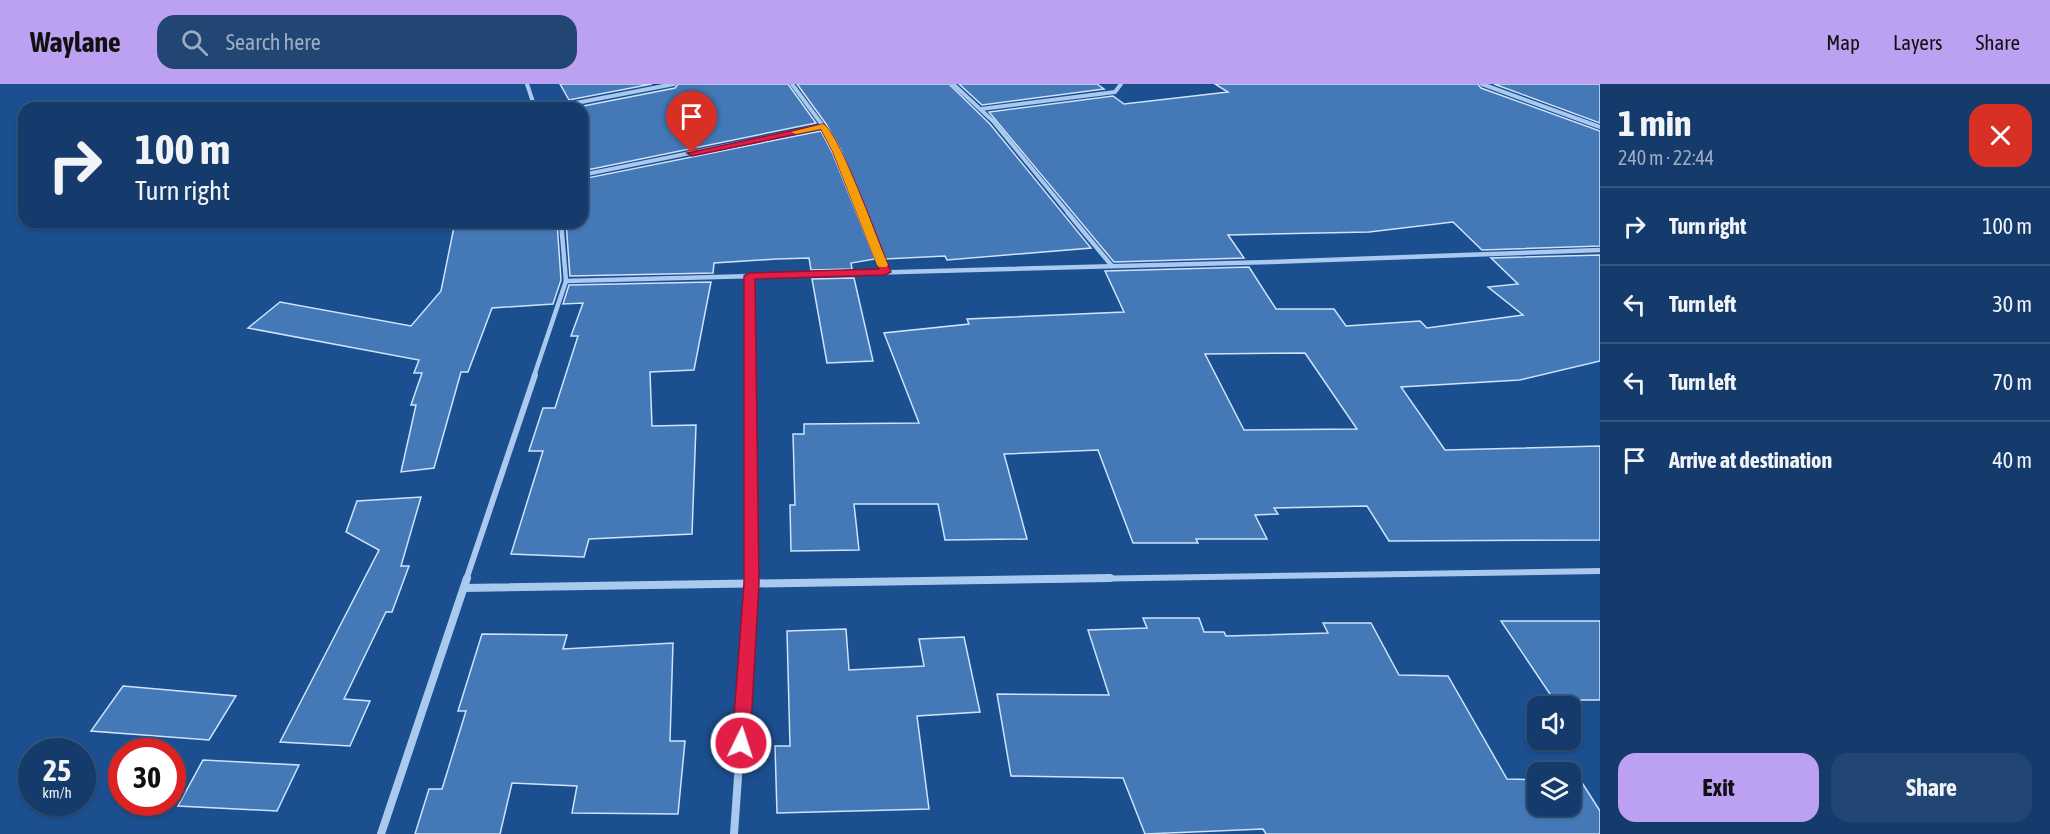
<!DOCTYPE html>
<html lang="en">
<head>
<meta charset="utf-8">
<style>
  body { margin:0; font-family:"Asap Condensed",sans-serif; background:#214673; color:#f1f3f6; height:100vh; display:flex; flex-direction:column; font-size:22px; white-space:nowrap }
  * { box-sizing:border-box; margin:0 }
  p { font-size:20px; color:#9dadc1 }
  .icon { flex:none; width:33px; height:33px; fill:none; stroke:currentColor; stroke-width:2; stroke-linecap:round; stroke-linejoin:round }
  .map { position:relative; flex:1; overflow:hidden }
  .side { display:flex; flex-direction:column; background:#143b6b; width:450px }
  .side>* { flex:none }
  .hud { position:absolute; left:18px; top:18px; width:570px; height:126px; border-radius:18px; box-shadow:0 2px 4px #0004,0 0 0 2px #33557e; background:#143b6b; color:#f1f3f6; overflow:hidden }
  .tools { position:absolute; left:1527px; top:612px; display:grid; gap:12px }
  .tools a { display:grid; place-items:center; width:54px; height:54px; border-radius:12px; background:#143b6b; box-shadow:0 2px 4px #0004,0 0 0 2px #33557e; font-size:30px }
  .speed { position:absolute; left:18px; top:654px; display:flex; gap:12px; font-size:30px; font-weight:700; text-align:center }
  .speed>* { display:grid; place-content:center; width:78px; height:78px; border-radius:50%; background:#143b6b; box-shadow:0 2px 4px #0004,0 0 0 2px #33557e; line-height:1 }
  .speed small { font-size:15px; font-weight:400 }
  .speed .limit { border:9px solid #d22; background:#fff; color:#111 }
  .pin { position:absolute; display:grid; place-items:center; width:51px; height:51px; color:#fff; margin:-62px -26px; border-radius:50% 50% 50% 0; rotate:-45deg; box-shadow:0 0 6px #0007 }
  .pin .icon { rotate:45deg }
  .me { position:absolute; width:66px; margin:-33px; rotate:4deg; stroke-linejoin:round; filter:drop-shadow(0 0 4px #0008) }
  .turn { display:flex; align-items:center; gap:21px; height:126px; padding:0 18px; font-size:27px }
  .turn .icon { width:78px; height:78px; stroke-width:2.5 }
  .turn b { display:block; font-size:42px; line-height:51px }
  .round { display:grid; place-items:center; flex:none; width:63px; height:63px; border-radius:18px; background:#214673 }
  .overview { display:flex; align-items:center; justify-content:space-between; height:102px; padding:0 18px }
  h1 { font-size:36px; font-weight:700; line-height:45px }
  .cta { display:flex; gap:12px; margin-top:auto; padding:12px 18px }
  .cta a { flex:1; height:69px; border-radius:18px; background:#bca0f2; color:#111; font-size:24px; font-weight:700; line-height:69px; text-align:center }
  .cta a+a { background:#214673; color:#f1f3f6 }
  ul { padding:0; list-style:none }
  li { display:flex; align-items:center; gap:18px; height:78px; padding:0 18px; border-top:2px solid #33557e }
  li div { flex:1 }
  li b { display:block; font-size:22px }
  li em { font-style:normal }
  header { display:flex; align-items:center; gap:36px; box-sizing:border-box; height:84px; padding:0 30px; background:#bca0f2; color:#111 }
  header strong { font-size:28px }
  nav { display:flex; gap:33px; margin-inline-start:auto; font-size:21px }
  .search { width:420px; height:54px; background:#214673; display:flex; align-items:center; gap:15px; box-sizing:border-box; padding:0 21px; border-radius:18px; color:#9dadc1; font-size:22px }
  main { display:flex; flex:1; min-height:0 }
  .map>svg:first-child { display:block }
  .building { fill:#4478b7; stroke:#cfe3fa; stroke-width:1.5; fill-rule:evenodd }
  .lines { fill:none; stroke-linecap:round; stroke-linejoin:round }
  .minor-far3 { stroke:#a9c9ee; stroke-width:4 }
  .minor-far2 { stroke:#a9c9ee; stroke-width:4.5 }
  .minor-far1 { stroke:#a9c9ee; stroke-width:6 }
  .minor { stroke:#a9c9ee; stroke-width:8 }
  .route { fill:#e11d48; stroke:#92132f; stroke-width:1.5 }
  .slow { fill:#f59e0b }
</style>
</head>
<body>
<header>
<strong>Waylane</strong>
<div class="search"><svg class="icon" aria-label="search" viewBox="0 0 24 24"><circle cx="10" cy="10" r="6"/><path d="M15 15l6 6"/></svg>Search here</div>
<nav><a>Map</a><a>Layers</a><a>Share</a></nav>
</header>
<main>
<div class="map">
<svg width="1600" height="750" viewBox="0 0 1600 750">
  <rect width="100%" height="100%" fill="#1b4f8f"/>
  <!-- building -->
  <g class="building">
    <path d="M560,0h92l-83,16z"/>
    <path d="M678,0h110l28,39 -234,48v-63h-9l102,-20z"/>
    <path d="M797,0h152l41,40 101,124 -144,12 -2,-4 -60,3 -44,-109 -15,-26z"/>
    <path d="M959,0h138l7,5 -122,16z"/>
    <path d="M1215,0h263l3,4 119,43v115l-118,4 -29,-28 -84,10 -141,3 16,23 -130,4 -125,-150 124,-16 11,8 104,-12z"/>
    <path d="M1494,0h106v39z"/>
    <path d="M821,47l12,23 42,105 -24,4 1,6 -41,1 -2,-12 -33,1 -62,4 -1,10 -143,3 -4,-54h16v-43z"/>
    <path d="M455,138h102l4,58 -8,24 -61,4 -24,64h-7l-27,96 -33,4 15,-67h-5l11,-32h-8l5,-13 -171,-32 32,-26 131,24 30,-35z"/>
    <path d="M1600,171v106l-80,19 -119,7 44,63 155,-4v94l-211,1 -22,-35 -93,2 4,6 -23,1 12,24h-71l2,4h-65l-35,-93 -94,4 23,85 -82,1 -7,-36h-84l5,46 -68,1 -1,-46h5l-2,-71h11v-10l115,-1 -35,-90 85,-9 -2,-5 157,-7 -19,-41 144,-4 27,42h58l12,17 74,-5 7,7 96,-13 -35,-28 30,-3 -27,-26zM1305,269l52,76 -113,1 -39,-76z"/>
    <path d="M854,194l19,83 -46,2 -15,-84z"/>
    <path d="M711,198l-17,88 -44,2 2,54 44,-1 -4,109 -103,5 -5,18 -73,-3 32,-103h-14l14,-43h12l23,-72h-7l12,-33 -20,1 6,-19z"/>
    <path d="M421,413l-20,69h8l-17,46h-6l-42,87 26,2 -20,45 -70,-4 99,-192 -33,-18 11,-31z"/>
    <path d="M1143,534h56l5,14h20l2,4 102,-3 -5,-10h48l28,52 49,1 59,103 31,1v26h32v-25h11l19,30v23h-334l-3,-5 -118,5 -22,-56 -112,-2 -14,-82 112,1 -21,-65 59,-2z"/>
    <path d="M1501,537h99v79h-46z"/>
    <path d="M846,545l3,41 75,-4 -5,-27 45,-2 16,75 -63,4 12,93 -152,4 -2,-67h15l-3,-115z"/>
    <path d="M482,550l85,1 -4,14 110,-6 -3,98h15l-7,73 -106,-1 5,-27 -65,-3 -12,51h-85l14,-45h13l24,-78h-8z"/>
    <path d="M123,602l113,10 -27,44 -118,-9z"/>
    <path d="M203,676l96,5 -22,46 -99,-5z"/>
  </g>
  <g class="lines">
    <!-- minor-far3 -->
    <g class="minor-far3">
      <path d="M527,0l8,24"/>
      <path d="M792,0l31,42 14,26 25,62"/>
      <path d="M953,0l40,37 76,93"/>
      <path d="M1482,0l118,43"/>
      <path d="M550,24l124,-24"/>
      <path d="M981,25l134,-17 6,-8"/>
      <path d="M582,91l241,-49"/>
    </g>
    <!-- minor-far2 -->
    <g class="minor-far2">
      <path d="M861,129l24,59"/>
      <path d="M1068,129l44,53"/>
      <path d="M749,192l1,100"/>
      <path d="M566,197l705,-19 329,-12"/>
      <path d="M534,292l32,-95 -5,-59"/>
    </g>
    <!-- minor-far1 -->
    <g class="minor-far1">
      <path d="M750,291l2,205"/>
      <path d="M466,496l69,-205"/>
      <path d="M1010,496l590,-9"/>
    </g>
    <!-- minor -->
    <g class="minor">
      <path d="M464,504l646,-10"/>
      <path d="M381,750l86,-256"/>
      <path d="M734,750l18,-256"/>
    </g>
  </g>
  <!-- route -->
  <path class="route" d="M823,40c16,8 58,125 68,148l-6,3 -130,4 4,304 -9,160 -3,6 -6,2 -7,-2 -2,-6 12,-160v-307l5,-3 130,-4 -46,-117 -12,-23 -129,27 -5,-3z"/>
  <!-- slow -->
  <path class="slow" d="M823,40c16,8 55,118 65,141l-2,2h-7l-2,-2 -44,-113 -12,-23 -25,5 -5,-2z"/>
</svg>
<div class="tools">
<a><svg class="icon" aria-label="sound" viewBox="0 0 24 24"><path d="M4 9h4l5-4v14l-5-4H4zM17 9q2 3 0 6"/></svg></a>
<a><svg class="icon" aria-label="layers" viewBox="0 0 24 24"><path d="M12 4l9 5-9 5-9-5zM3 14l9 5 9-5"/></svg></a>
</div>
<div class="speed"><div>25<small>km/h</small></div><div class="limit">30</div></div>
<div class="pin" style="left:692px;top:69px;background:#d93025"><svg class="icon" aria-label="arrive" viewBox="0 0 24 24"><path d="M6 21V4h12l-3 4 3 4H6"/></svg></div>
<svg class="me" style="left:741px;top:659px" viewBox="-20 -20 40 40"><circle r="17" fill="#e11d48" stroke="#fff" stroke-width="3"/><path d="M0-11L8 9 0 5-8 9z" fill="#fff"/></svg>
<div class="hud">
<div class="turn"><svg class="icon" aria-label="right" viewBox="0 0 24 24"><path d="M7 20v-9h11M14 6l5 5-5 5"/></svg><div><b>100 m</b>Turn right</div></div>
</div>
</div>
<section class="side">
<div class="overview"><div><h1>1 min</h1><p>240 m · 22:44</p></div><a class="round" style="background:#d93025;color:#fff"><svg class="icon" aria-label="close" viewBox="0 0 24 24"><path d="M6 6l12 12M18 6L6 18"/></svg></a></div>
<ul>
<li><svg class="icon" aria-label="right" viewBox="0 0 24 24"><path d="M7 20v-9h11M14 6l5 5-5 5"/></svg><div><b>Turn right</b></div><em>100 m</em></li>
<li><svg class="icon" aria-label="left" viewBox="0 0 24 24"><path d="M17 20v-9H6M10 6l-5 5 5 5"/></svg><div><b>Turn left</b></div><em>30 m</em></li>
<li><svg class="icon" aria-label="left" viewBox="0 0 24 24"><path d="M17 20v-9H6M10 6l-5 5 5 5"/></svg><div><b>Turn left</b></div><em>70 m</em></li>
<li><svg class="icon" aria-label="arrive" viewBox="0 0 24 24"><path d="M6 21V4h12l-3 4 3 4H6"/></svg><div><b>Arrive at destination</b></div><em>40 m</em></li>
</ul>
<div class="cta"><a>Exit</a><a>Share</a></div>
</section>
</main>
</body>
</html>
